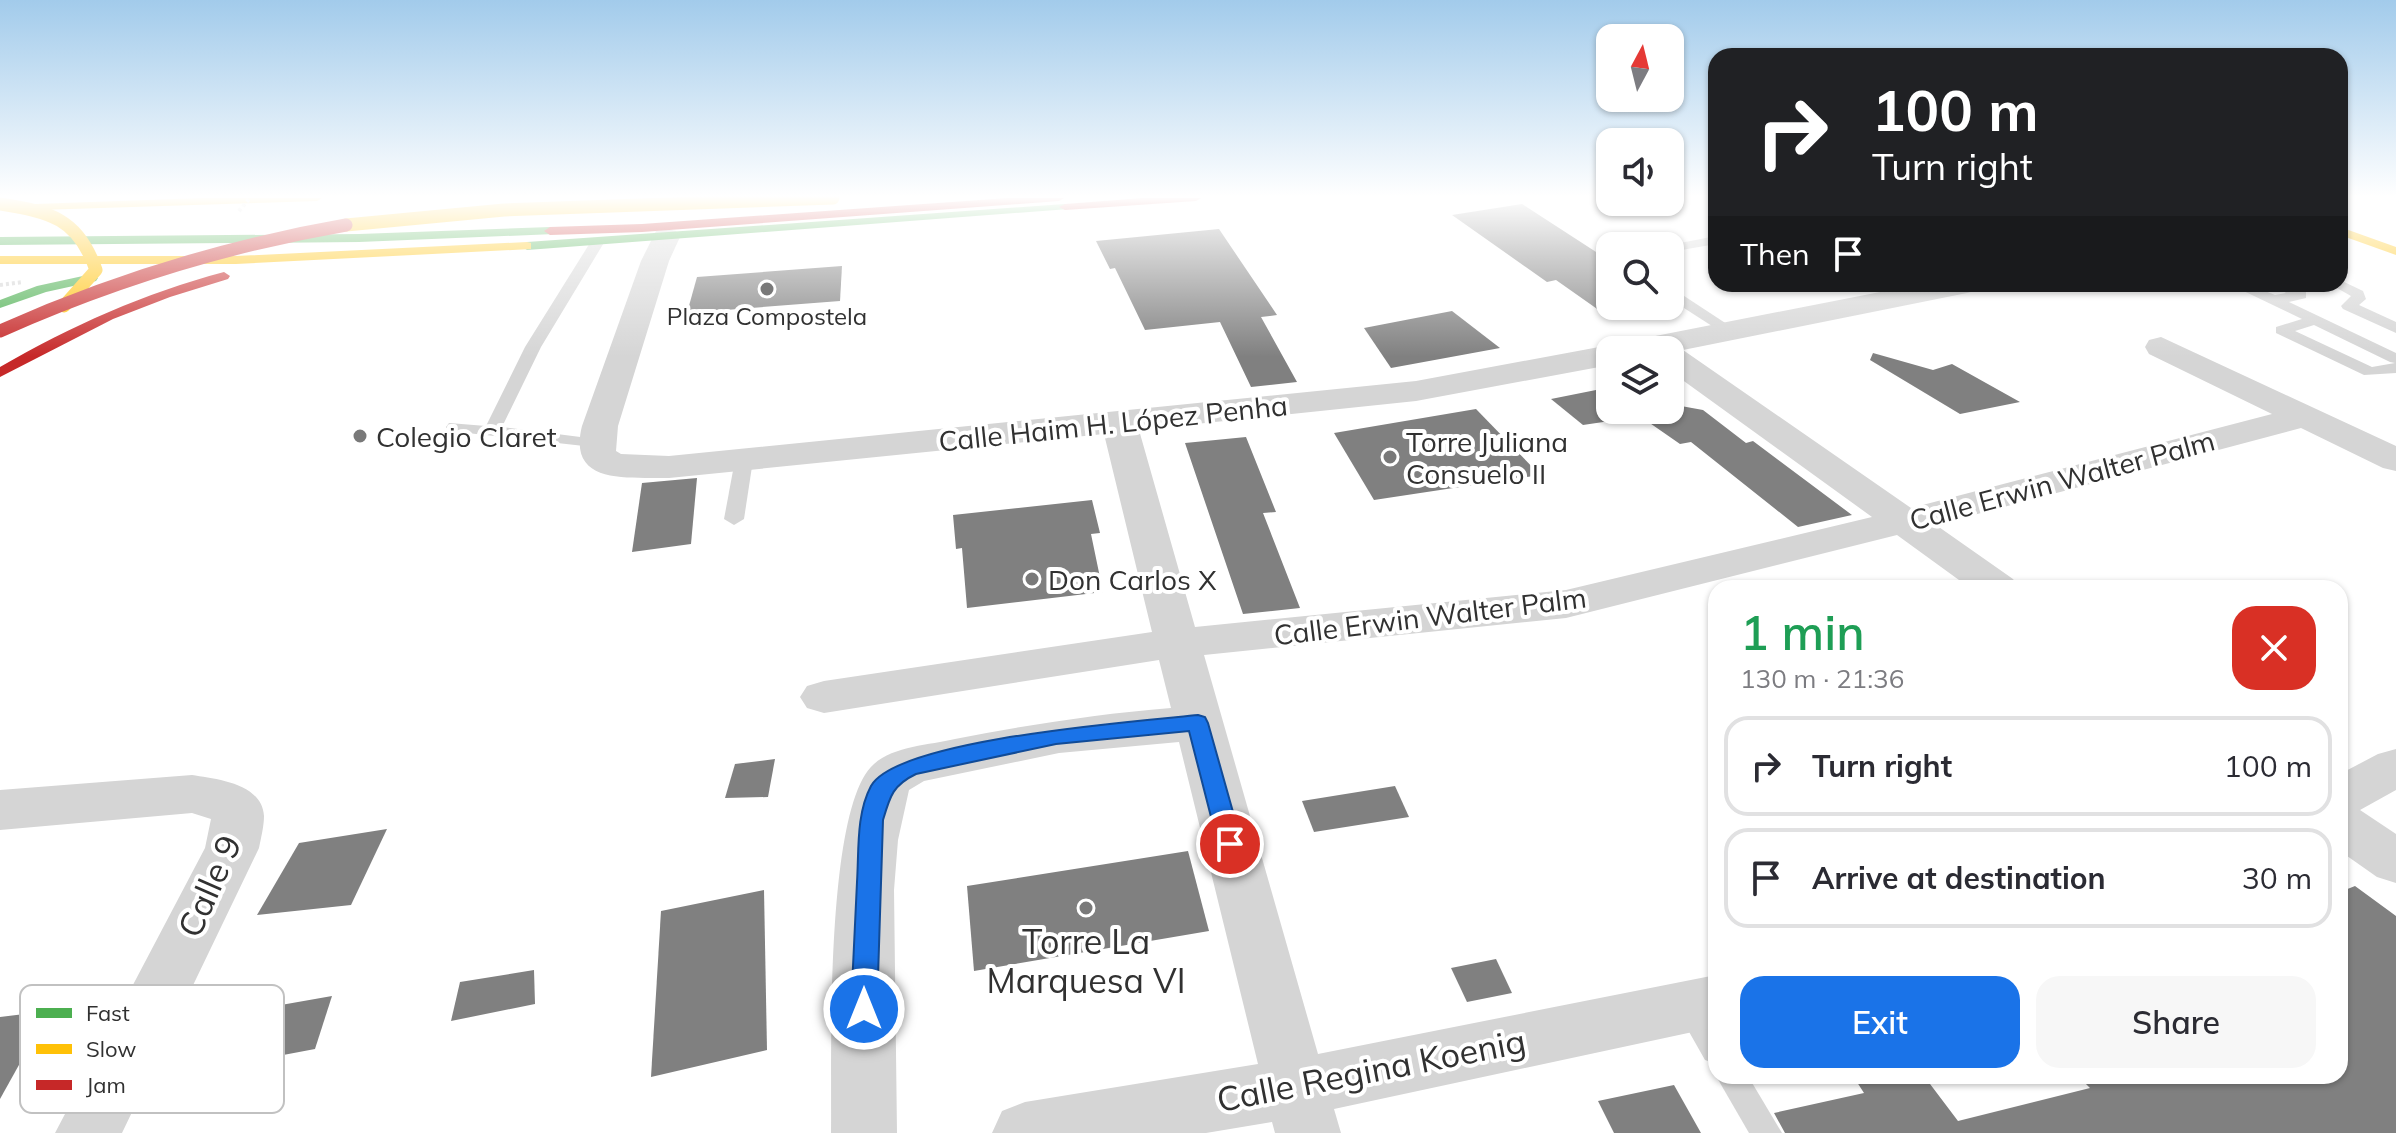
<!DOCTYPE html>
<html lang="en">
<head>
<meta charset="utf-8">
<style>
  body { margin:0; font-family:Mulish,sans-serif; background:#f7f7f7; color:#2b2b33; height:100vh; display:flex; flex-direction:column; font-size:30px; white-space:nowrap }
  * { box-sizing:border-box; margin:0 }
  p { font-size:26px; color:#7c7c81 }
  .icon { flex:none; width:44px; height:44px; fill:none; stroke:currentColor; stroke-width:2; stroke-linecap:round; stroke-linejoin:round }
  .map { position:relative; flex:1; overflow:hidden }
  .details { position:absolute; left:1708px; top:580px; width:640px; height:504px; display:flex; flex-direction:column; background:#fff; border-radius:24px; box-shadow:0 2px 6px #0004 }
  .details>* { flex:none }
  .hud { position:absolute; left:1708px; top:48px; width:640px; height:244px; border-radius:24px; box-shadow:0 2px 6px #0004; background:#202124; color:#fff; overflow:hidden }
  .needle { width:52px; rotate:7deg }
  .fabs { position:absolute; left:1596px; top:24px; display:grid; gap:16px }
  .fabs a { display:grid; place-items:center; width:88px; height:88px; border-radius:16px; background:#fff; box-shadow:0 2px 6px #0004; font-size:40px }
  .pin { position:absolute; display:grid; place-items:center; width:68px; height:68px; color:#fff; margin:-34px; border:4px solid #fff; border-radius:50%; box-shadow:0 2px 8px #0007 }
  .me { position:absolute; width:88px; margin:-44px; rotate:0deg; stroke-linejoin:round; filter:drop-shadow(0 0 6px #0008) }
  .turn { display:flex; align-items:center; gap:28px; height:168px; padding:0 32px; font-size:36px }
  .turn .icon { width:104px; height:104px; stroke-width:2.5 }
  .turn b { display:block; font-size:56px; line-height:68px }
  .then { display:flex; align-items:center; height:76px; padding:0 32px; background:#0003; gap:16px; font-size:30px }
  .round { display:grid; place-items:center; flex:none; width:84px; height:84px; border-radius:24px; background:#f7f7f7 }
  .head { display:flex; align-items:center; justify-content:space-between; height:136px; padding:0 32px }
  h1 { font-size:48px; font-weight:600; line-height:60px; color:#1e9e55 }
  .button { display:flex; gap:16px; margin-top:auto; padding:16px 32px }
  .button a { flex:1; height:92px; border-radius:24px; background:#1a73e8; color:#fff; font-size:32px; font-weight:600; line-height:92px; text-align:center }
  .button a+a { background:#f7f7f7; color:#2b2b33 }
  ul { padding:0; list-style:none }
  li { display:flex; align-items:center; gap:24px; height:100px; margin:0 16px 12px; padding:0 16px; border:4px solid #e1e1e2; border-radius:24px }
  li div { flex:1 }
  li b { display:block; font-size:30px }
  li em { font-style:normal }
  .map>svg:first-child { display:block }
  .building { fill:#808080 }
  .lines { fill:none; stroke-linecap:round; stroke-linejoin:round }
  .lane { fill:#d5d5d5; fill-rule:evenodd }
  .street { fill:#d5d5d5; fill-rule:evenodd }
  .fast { fill:#4caf50; fill-rule:evenodd }
  .slow { fill:#ffc107; fill-rule:evenodd }
  .jam { fill:#c62828; fill-rule:evenodd }
  .path-bridge { stroke:#d5d5d5; stroke-width:4; stroke-dasharray:3 3; stroke-linecap:butt }
  .slow-bridge { stroke:#ffc107; stroke-width:13 }
  .jam-bridge { stroke:#c62828; stroke-width:13 }
  .route { fill:#1a73e8; stroke:#114b97; stroke-width:2 }
  .poi-dot { fill:#797979; stroke:#fff; stroke-width:3 }
  .labels { text-anchor:middle; dominant-baseline:central; stroke-width:8; stroke-linejoin:round; paint-order:stroke }
  .far-poi-label { font-size:24px; fill:#313131; stroke:#fff }
  .street-label { font-size:28px; fill:#313131; stroke:#fff }
  .poi-label { font-size:28px; fill:#313131; stroke:#fff; text-anchor:start }
  .near-street-label { font-size:34px; fill:#313131; stroke:#fff }
  .near-poi-label { font-size:34px; fill:#313131; stroke:#fff }
  .key { fill:#fff; stroke:#c1c1c1; stroke-width:2 }
  .key-label { font-size:22px; fill:#313131 }
</style>
</head>
<body>
<div class="map">
<svg width="2396" height="1133" viewBox="0 0 2396 1133">
  <rect width="100%" height="100%" fill="#fff"/>
  <!-- building -->
  <g class="building">
    <path d="M1522,204l88,57v57l-54,-38 -9,2 -95,-67z"/>
    <path d="M1219,229l58,86 -16,2 36,65 -46,5 -31,-65 -75,8 -30,-62 -5,1 -14,-28z"/>
    <path d="M842,266l-2,35 -153,12 10,-36z"/>
    <path d="M1452,311l48,37 -109,20 -27,-40z"/>
    <path d="M1873,353l60,17 19,-6 68,38 -60,12 -90,-54z"/>
    <path d="M1596,390l14,3v28l-27,4 -32,-26z"/>
    <path d="M1670,404l33,6 43,33 7,-2 99,74 -54,12 -107,-85 -11,2 -49,-34h39z"/>
    <path d="M1476,409l64,66 -166,25 -40,-67z"/>
    <path d="M1246,437l30,75 -13,1 37,95 -57,6 -58,-171z"/>
    <path d="M697,478l-6,66 -59,8 10,-69z"/>
    <path d="M1092,500l8,33 -9,1 12,58 -136,16 -5,-60 -6,1 -3,-34z"/>
    <path d="M775,759l-7,38 -43,1 10,-34z"/>
    <path d="M1395,786l14,31 -95,15 -12,-31z"/>
    <path d="M387,829l-36,76 -94,10 42,-72z"/>
    <path d="M1188,851l21,80 -235,40 -7,-85z"/>
    <path d="M2355,886l41,30v217h-611l-11,-20 90,-20 -11,-17h71l34,45 132,-33 -12,-12h262v-184z"/>
    <path d="M764,890l3,160 -116,27 10,-166z"/>
    <path d="M1496,959l16,34 -45,9 -16,-34z"/>
    <path d="M534,970l1,34 -84,17 9,-39z"/>
    <path d="M332,996l-17,53 -100,19 27,-56z"/>
    <path d="M49,1011l-49,88v-82z"/>
    <path d="M1674,1085l27,48h-87l-16,-32z"/>
  </g>
  <g class="lines">
    <!-- lane -->
    <g class="lane">
      <path d="M1631,202h15l2,3 -6,4z"/>
      <path d="M1716,236v8l-46,8v-6h-5z"/>
      <path d="M593,238l12,3 -64,106 -39,80 94,12 9,5 -3,4 -153,-17 -3,-4 3,-4 37,3 39,-79z"/>
      <path d="M2340,280l23,11 3,8 -7,6 37,17v11l-53,-24 -2,-3 10,-10 -21,-12h10z"/>
      <path d="M2229,284h19l27,11 11,-2 -14,-9h18l16,8v6l-17,4 107,51v20l-32,2 -88,-42v-6l26,-8zM2314,325l76,37 5,1 -23,4 -77,-36z"/>
      <path d="M1670,289l5,1 64,42 -3,3h-10l-56,-36z"/>
      <path d="M744,455l9,5 -9,59 -10,6 -10,-6 11,-59z"/>
      <path d="M1689,994c29,11 27,44 27,70l-11,-4 -30,-53 4,-9z"/>
      <path d="M1716,1076h32l34,57h-33z"/>
    </g>
    <!-- street -->
    <g class="street">
      <path d="M666,229l10,2 4,6 -11,24 -51,165 -2,25 5,3 48,2 747,-75 194,-36 10,3 3,-5 12,-3 286,-56h61l-4,6 -11,3 -284,57 228,158 361,-94 -123,-60 -4,-7 4,-7 12,-3 235,109v25l-13,-3 -82,-40 -365,97 77,54 6,9h-49l-73,-53 -331,83 -362,37 114,399 398,-79v52l-382,82 7,24h-66l-3,-11 -66,11h-214l10,-22 23,-9 233,-38 -79,-322 -120,11 -135,28 -15,9 -11,50 -4,50 3,243h-66c1,-71 -7,-326 43,-369 20,-18 56,-19 81,-25 72,-14 142,-25 216,-31l-12,-48 -335,53 -17,-5 -7,-11 7,-11 17,-5 328,-49 -48,-198 -435,44c-41,-1 -102,8 -87,-52l59,-165 15,-30zM1610,350h60v21l202,146 -306,73 -371,37 -56,-197 277,-29 194,-36z"/>
      <path d="M2396,749v41l-36,20 36,24v49l-19,-6 -37,-26v-77l38,-20z"/>
      <path d="M192,775c24,4 70,8 72,41 0,10 -3,22 -5,32l-137,285h-67l150,-285 6,-29 -19,-6 -192,17v-40z"/>
    </g>
    <!-- fast -->
    <g class="fast">
      <path d="M1065,204l6,3 -2,2 -542,41 -6,-4 6,-4z"/>
      <path d="M550,227l6,4 -2,3 -195,8 -359,3v-8l359,-3z"/>
      <path d="M92,274l6,4 -2,3 -50,11 -46,16v-8l37,-14z"/>
    </g>
    <!-- slow -->
    <g class="slow">
      <path d="M203,198h119l-5,3 -310,10 -6,-3 6,-3z"/>
      <path d="M2340,227l56,20v8l-56,-20z"/>
      <path d="M527,242l4,1v6l-295,15h-236v-8h236z"/>
    </g>
    <!-- jam -->
    <g class="jam">
      <path d="M1008,198h56l-5,3 -417,31 -92,3 -6,-4 6,-4 92,-3z"/>
      <path d="M1143,198h58l-5,3 -131,9 -6,-3 6,-3z"/>
      <path d="M224,272l6,4 -2,3 -58,18 -57,22 -113,58v-10c71,-41 145,-74 224,-95z"/>
    </g>
    <!-- path-bridge -->
    <g class="path-bridge">
      <path d="M239,211l11,-13"/>
      <path d="M0,285l23,-3"/>
    </g>
    <!-- slow-bridge -->
    <g class="slow-bridge">
      <path d="M0,204c50,8 78,14 96,66l-32,36"/>
      <path d="M346,225l158,-15 329,-12"/>
    </g>
    <!-- jam-bridge -->
    <path class="jam-bridge" d="M0,331c112,-50 225,-85 346,-106"/>
  </g>
  <!-- sky -->
  <linearGradient id="sky" x2="0" y2="1"><stop stop-color="#a2cbeb"/><stop offset="0.55" stop-color="#fff"/><stop offset="1" stop-color="#fff" stop-opacity="0"/></linearGradient>
  <rect width="2396" height="357" fill="url(#sky)"/>
  <!-- route -->
  <path class="route" d="M1198,715l7,2 3,6 34,121 -4,7 -8,2 -8,-2 -4,-7 -29,-113 -133,13 -140,30c-23,11 -26,22 -33,46l-6,189 -3,8 -10,4 -9,-4 -4,-8c2,-42 4,-85 6,-127 2,-31 -1,-68 14,-96 26,-47 269,-65 327,-71z"/>
  <!-- markers -->
  <g class="poi-dot">
    <circle cx="767" cy="289" r="8"/>
    <circle cx="360" cy="436" r="8"/>
    <circle cx="1390" cy="457" r="8"/>
    <circle cx="1032" cy="579" r="8"/>
    <circle cx="1086" cy="908" r="8"/>
  </g>
  <g class="labels">
    <!-- far-poi labels -->
    <g class="far-poi-label">
      <text x="767" y="316">Plaza Compostela</text>
    </g>
    <!-- street labels -->
    <g class="street-label">
      <text transform="translate(1113 423) rotate(-6)">Calle Haim H. López Penha</text>
      <text transform="translate(2062 480) rotate(-15)">Calle Erwin Walter Palm</text>
      <text transform="translate(1430 616) rotate(-7)">Calle Erwin Walter Palm</text>
    </g>
    <!-- poi labels -->
    <g class="poi-label">
      <text x="376" y="436">Colegio Claret</text>
      <text x="1406" y="441">Torre Juliana<tspan x="1406" dy="32">Consuelo II</tspan></text>
      <text x="1048" y="579">Don Carlos X</text>
    </g>
    <!-- near-street labels -->
    <g class="near-street-label">
      <text transform="translate(209 886) rotate(-66)">Calle 9</text>
      <text transform="translate(1371 1070) rotate(-11)">Calle Regina Koenig</text>
    </g>
    <!-- near-poi labels -->
    <g class="near-poi-label">
      <text x="1086" y="941">Torre La<tspan x="1086" dy="39">Marquesa VI</tspan></text>
    </g>
  </g>
  <!-- legend -->
  <rect x="20" y="985" width="264" height="128" rx="12" class="key"/>
  <rect x="36" y="1008" width="36" height="10" fill="#4caf50"/>
  <rect x="36" y="1044" width="36" height="10" fill="#ffc107"/>
  <rect x="36" y="1080" width="36" height="10" fill="#c62828"/>
  <g class="key-label">
    <text x="86" y="1021">Fast</text>
    <text x="86" y="1057">Slow</text>
    <text x="86" y="1093">Jam</text>
  </g>
</svg>
<div class="fabs">
<a><svg class="needle" viewBox="-14 -14 28 28"><path d="M0-13l5 13h-10z" fill="#e53935"/><path d="M0 13l5-13h-10z" fill="#7c7c81"/></svg></a>
<a><svg class="icon" aria-label="sound" viewBox="0 0 24 24"><path d="M4 9h4l5-4v14l-5-4H4zM17 9q2 3 0 6"/></svg></a>
<a><svg class="icon" aria-label="search" viewBox="0 0 24 24"><circle cx="10" cy="10" r="6"/><path d="M15 15l6 6"/></svg></a>
<a><svg class="icon" aria-label="layers" viewBox="0 0 24 24"><path d="M12 4l9 5-9 5-9-5zM3 14l9 5 9-5"/></svg></a>
</div>
<div class="pin" style="left:1230px;top:844px;background:#d93025"><svg class="icon" aria-label="arrive" viewBox="0 0 24 24"><path d="M6 21V4h12l-3 4 3 4H6"/></svg></div>
<svg class="me" style="left:864px;top:1009px" viewBox="-20 -20 40 40"><circle r="17" fill="#1a73e8" stroke="#fff" stroke-width="3"/><path d="M0-11L8 9 0 5-8 9z" fill="#fff"/></svg>
<div class="hud">
<div class="turn"><svg class="icon" aria-label="right" viewBox="0 0 24 24"><path d="M7 20v-9h11M14 6l5 5-5 5"/></svg><div><b>100 m</b>Turn right</div></div>
<div class="then">Then<svg class="icon" aria-label="arrive" viewBox="0 0 24 24"><path d="M6 21V4h12l-3 4 3 4H6"/></svg></div>
</div>
<section class="details">
<div class="head"><div><h1>1 min</h1><p>130 m · 21:36</p></div><a class="round" style="background:#d93025;color:#fff"><svg class="icon" aria-label="close" viewBox="0 0 24 24"><path d="M6 6l12 12M18 6L6 18"/></svg></a></div>
<ul>
<li><svg class="icon" aria-label="right" viewBox="0 0 24 24"><path d="M7 20v-9h11M14 6l5 5-5 5"/></svg><div><b>Turn right</b></div><em>100 m</em></li>
<li><svg class="icon" aria-label="arrive" viewBox="0 0 24 24"><path d="M6 21V4h12l-3 4 3 4H6"/></svg><div><b>Arrive at destination</b></div><em>30 m</em></li>
</ul>
<div class="button"><a>Exit</a><a>Share</a></div>
</section>
</div>
</body>
</html>
